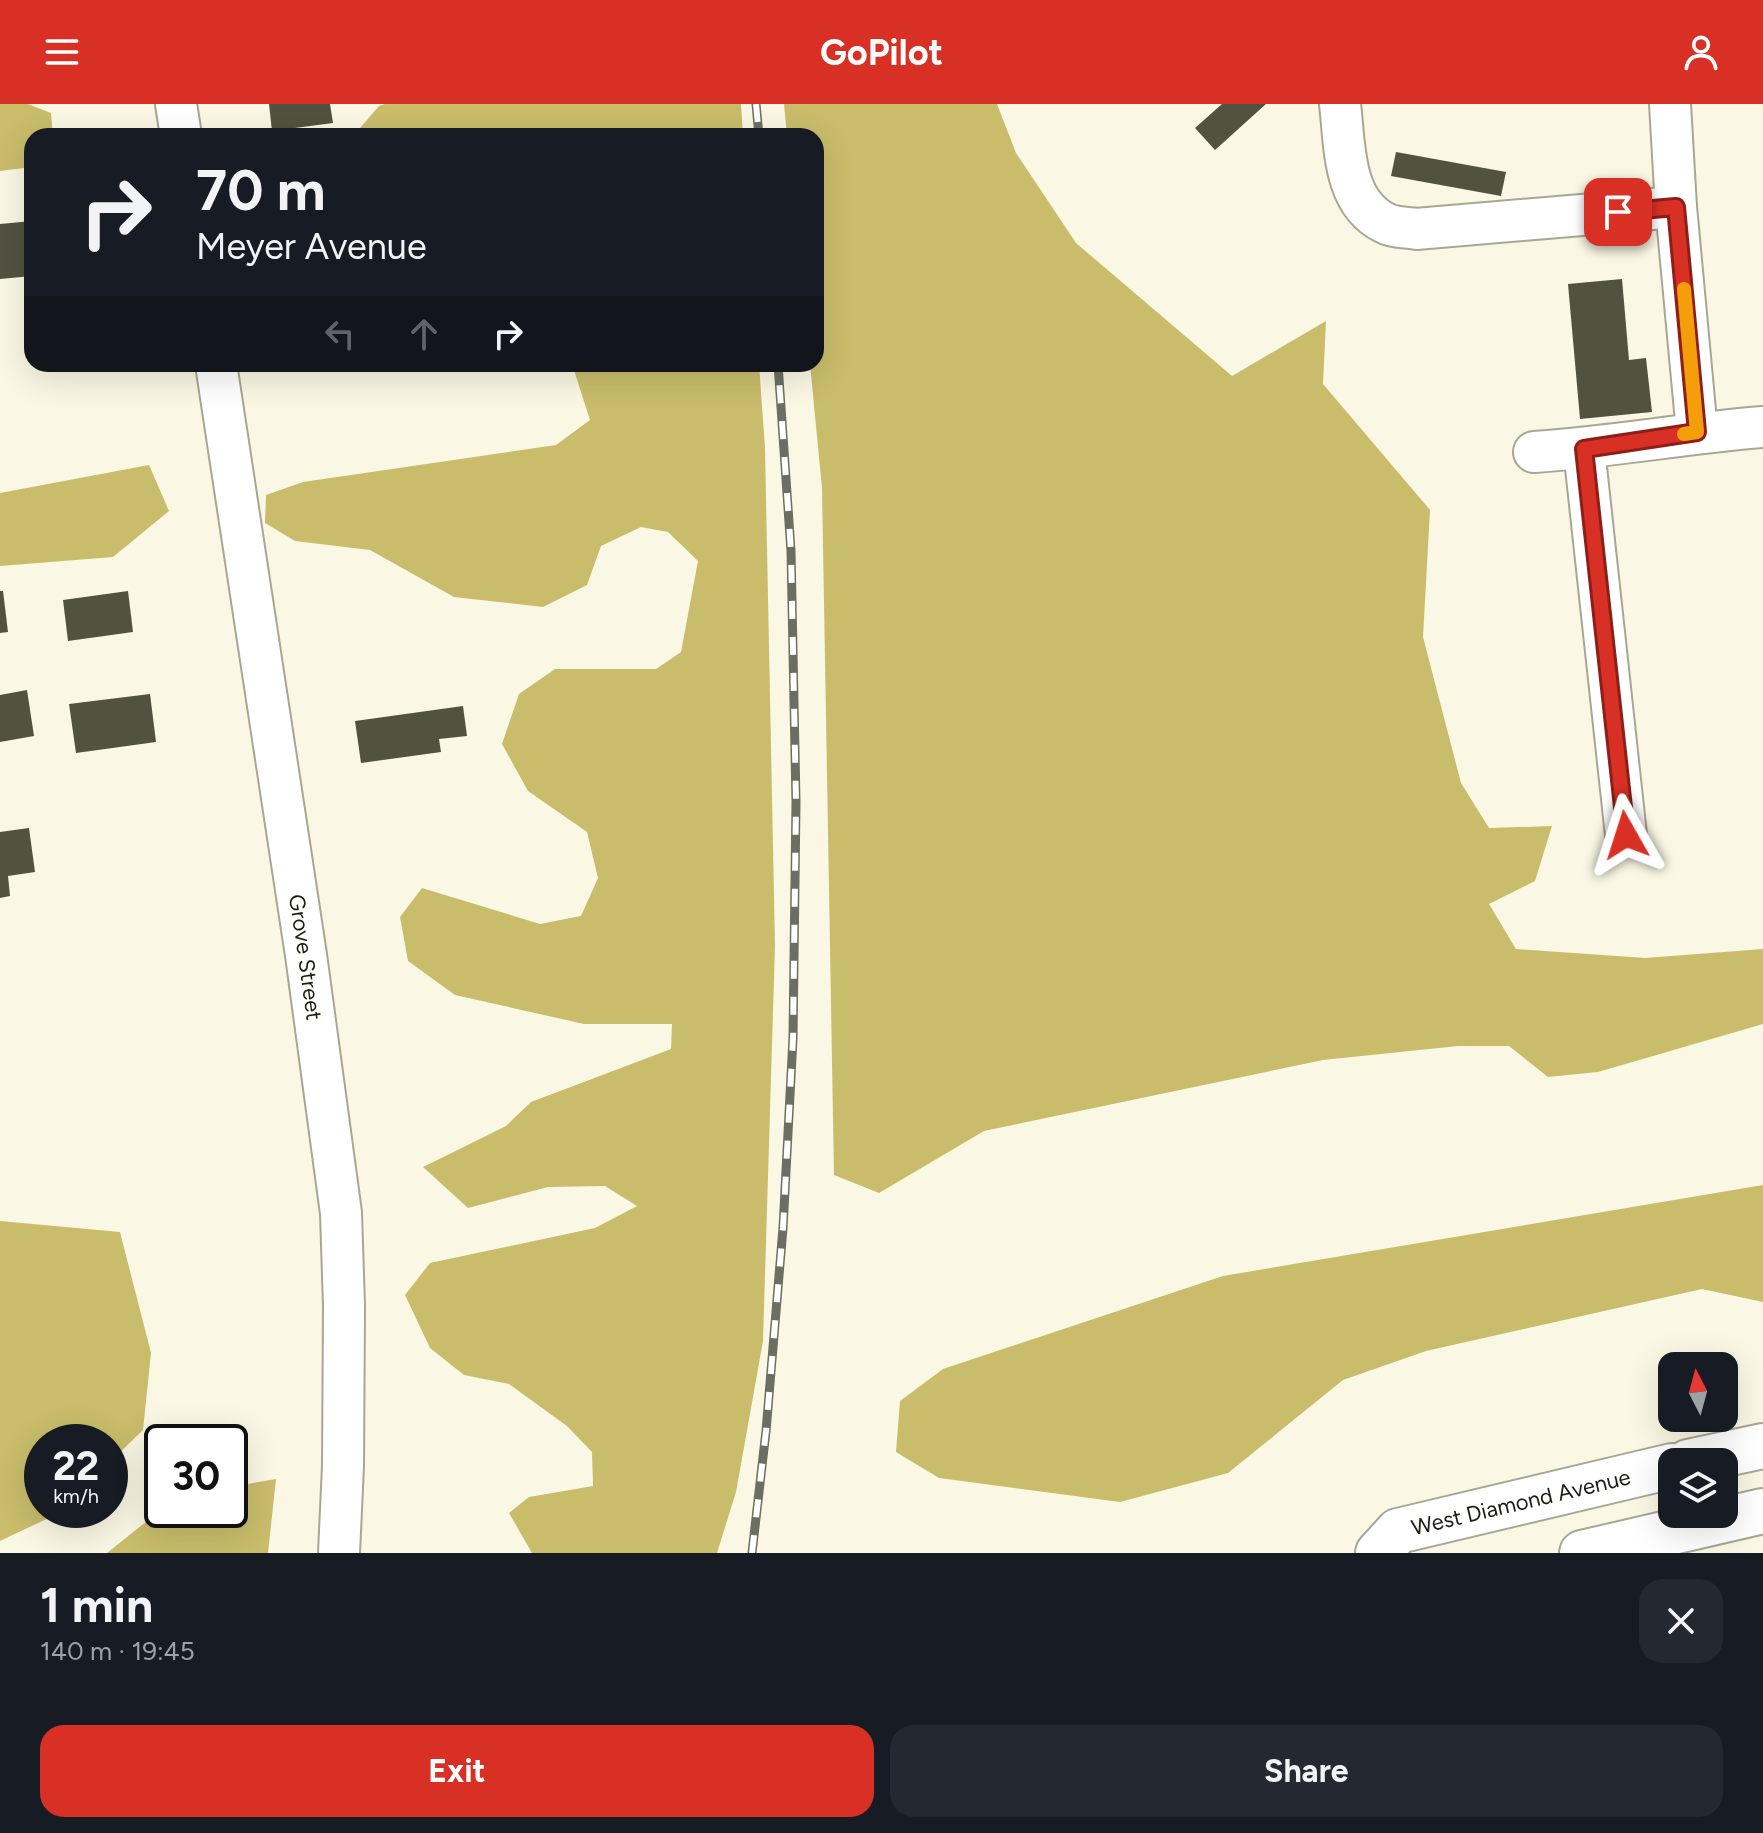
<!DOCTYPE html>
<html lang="en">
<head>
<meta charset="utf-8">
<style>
  body { margin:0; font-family:Figtree,sans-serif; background:#242831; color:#f1f3f6; height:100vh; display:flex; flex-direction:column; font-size:30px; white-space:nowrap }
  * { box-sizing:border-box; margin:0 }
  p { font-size:26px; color:#9ea1a6 }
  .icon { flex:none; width:44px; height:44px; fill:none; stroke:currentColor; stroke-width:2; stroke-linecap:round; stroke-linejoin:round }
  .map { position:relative; height:1449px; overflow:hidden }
  .drawer { display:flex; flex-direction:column; background:#171b24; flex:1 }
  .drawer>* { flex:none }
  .guide { position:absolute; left:24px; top:24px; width:800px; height:244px; border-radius:24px; box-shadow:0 8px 32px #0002; background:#171b24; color:#f1f3f6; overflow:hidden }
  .needle { width:52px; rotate:354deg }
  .controls { position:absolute; left:1658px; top:1248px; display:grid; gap:16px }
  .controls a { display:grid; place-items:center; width:80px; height:80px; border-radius:16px; background:#171b24; box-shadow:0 8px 32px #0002; font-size:40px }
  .speed { position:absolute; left:24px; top:1320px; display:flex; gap:16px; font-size:40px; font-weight:700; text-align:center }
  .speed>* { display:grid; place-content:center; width:104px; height:104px; border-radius:50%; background:#171b24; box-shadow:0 8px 32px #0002; line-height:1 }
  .speed small { font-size:20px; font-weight:400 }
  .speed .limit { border:4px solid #111; border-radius:12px; background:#fff; color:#111 }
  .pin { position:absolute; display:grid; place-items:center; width:68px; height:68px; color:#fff; margin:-34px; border-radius:16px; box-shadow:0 4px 12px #0006 }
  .me { position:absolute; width:88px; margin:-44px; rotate:354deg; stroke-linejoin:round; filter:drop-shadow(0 0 6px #0008) }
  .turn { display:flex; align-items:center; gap:28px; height:168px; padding:0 40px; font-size:36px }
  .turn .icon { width:104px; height:104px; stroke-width:2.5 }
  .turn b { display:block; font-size:56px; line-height:68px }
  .lanes { display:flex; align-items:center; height:76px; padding:0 40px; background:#0003; justify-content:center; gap:40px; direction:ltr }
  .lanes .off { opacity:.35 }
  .round { display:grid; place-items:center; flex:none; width:84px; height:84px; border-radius:24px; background:#242831 }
  .headline { display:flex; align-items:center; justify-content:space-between; height:136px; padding:0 40px }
  h1 { font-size:48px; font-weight:700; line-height:60px }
  .action { display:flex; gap:16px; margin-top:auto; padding:16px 40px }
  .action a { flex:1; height:92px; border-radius:24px; background:#d93025; color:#fff; font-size:32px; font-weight:700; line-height:92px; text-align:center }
  .action a+a { background:#242831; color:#f1f3f6 }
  header { display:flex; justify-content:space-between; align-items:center; height:104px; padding:0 40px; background:#d93025; color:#fff; font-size:36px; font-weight:700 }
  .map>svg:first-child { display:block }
  .forest { fill:#c9bd6b }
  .building { fill:#535140 }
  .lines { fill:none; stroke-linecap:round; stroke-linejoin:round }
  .minor-casing { stroke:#a9a694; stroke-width:44 }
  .primary-casing { stroke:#a9a694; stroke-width:48 }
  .minor { stroke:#fff; stroke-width:40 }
  .primary { stroke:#fff; stroke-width:44 }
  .rail-casing { stroke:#6e6d61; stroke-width:9 }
  .rail { stroke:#fff; stroke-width:6; stroke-dasharray:18; stroke-linecap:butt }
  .route-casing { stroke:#8d1f18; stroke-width:20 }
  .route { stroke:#d93025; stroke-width:14 }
  .slow { stroke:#f59e0b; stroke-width:14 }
  .labels { text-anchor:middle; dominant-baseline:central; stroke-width:8; stroke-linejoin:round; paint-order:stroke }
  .street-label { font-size:22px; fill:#1d1d16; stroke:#fff }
</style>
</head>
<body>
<header><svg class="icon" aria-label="menu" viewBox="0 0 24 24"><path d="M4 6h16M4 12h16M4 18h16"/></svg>GoPilot<svg class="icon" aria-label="person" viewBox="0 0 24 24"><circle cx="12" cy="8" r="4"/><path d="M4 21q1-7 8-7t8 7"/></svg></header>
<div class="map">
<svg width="1763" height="1449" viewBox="0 0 1763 1449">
  <rect width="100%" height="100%" fill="#faf7e4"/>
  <!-- forest -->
  <g class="forest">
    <path d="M0,0h28l23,9 2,23h-21v31l-32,4z"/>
    <path d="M385,0h356l2,32h-386l-2,-2 24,-28z"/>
    <path d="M784,0h213l19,49 60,90 156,133 94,-55 -3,63 107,126 -7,127 38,146 28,45 63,-2 -17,55 -46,23 27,45 129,9 118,-9v75l-165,48 -50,5 -39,-31h-51l-135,14 -339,71 -105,62 -45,-18 -12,-687 -12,-124h6v-228h-29z"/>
    <path d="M572,260h187l6,84 10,498 -12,395 -27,151 -19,61h-185l-23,-40 20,-16 64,-11 -1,-34 -25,-26 -58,-42 -45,-9 -34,-27 -25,-53 25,-32 165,-35 42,-22 -32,-20 -57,1 -80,21 -45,-41 83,-41 25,-24 140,-53 1,-25h-88l-129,-29 -47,-34 -8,-44 22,-29 118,36 41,-8 17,-38 -11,-46 -59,-41 -26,-47 17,-50 36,-25h101l25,-17 17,-91 -30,-29 -27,-5 -40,19 -14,39 -44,22 -89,-10 -84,-47 -75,-9 -30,-18 1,-28 37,-13 253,-37 34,-25z"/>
    <path d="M149,361l20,46 -56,46 -113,9v-73z"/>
    <path d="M1763,1081v117l-61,-13 -276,62 -83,29 -115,93 -108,29 -181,-24 -43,-26 4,-51 43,-32 280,-93z"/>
    <path d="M0,1117l120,11 31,121 -8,77 -33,32v-20h-68v68h19l-6,5 -55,26z"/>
    <path d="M276,1375l-8,74h-161l55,-44 68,1v-23z"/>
  </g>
  <!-- building -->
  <g class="building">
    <path d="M269,0h61l3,19 -61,8z"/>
    <path d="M1222,0h44l-51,46 -20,-22z"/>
    <path d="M1396,48l110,20 -5,24 -110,-20z"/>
    <path d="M32,117v55l-32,3v-55z"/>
    <path d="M1622,175l7,81 17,-2 6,54 -72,7 -12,-135z"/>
    <path d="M0,487h3l5,41 -8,1z"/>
    <path d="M128,487l5,41 -65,9 -5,-41z"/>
    <path d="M27,586l7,46 -34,6v-47z"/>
    <path d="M150,590l6,48 -80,11 -7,-49z"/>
    <path d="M463,602l4,30 -28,3 2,13 -80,11 -6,-42z"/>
    <path d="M29,724l6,44 -27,4 2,20 -10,2v-66z"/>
  </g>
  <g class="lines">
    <!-- minor casing -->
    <g class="minor-casing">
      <g id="minor">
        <path d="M176,0l5,32"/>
        <path d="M1340,0c5,41 2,98 45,119 9,5 21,4 31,6l260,-22"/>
        <path d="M1670,0l6,103 21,225"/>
        <path id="s1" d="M216,260l90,591 35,258 3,93 -1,160 -4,87"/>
        <path d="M1584,345l42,386"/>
        <path d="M1534,348c77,-5 152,-19 229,-25"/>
      </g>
    </g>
    <!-- primary casing -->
    <g class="primary-casing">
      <g id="primary">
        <path d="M1688,1358l75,-16"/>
        <path id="s2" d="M1378,1449l20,-22 274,-65"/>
        <path d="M1582,1449l181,-42"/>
      </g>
    </g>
    <!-- minor -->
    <use href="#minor" class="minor"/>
    <!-- primary -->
    <use href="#primary" class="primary"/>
    <!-- rail casing -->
    <g class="rail-casing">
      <g id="rail">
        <path d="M756,0l3,32"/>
        <path d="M752,1449l14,-122 17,-203 10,-190 3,-236 -5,-251 -13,-187"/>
      </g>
    </g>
    <!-- rail -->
    <use href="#rail" class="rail"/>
  </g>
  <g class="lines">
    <!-- route casing -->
    <g class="route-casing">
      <path id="route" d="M1618,108l58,-5 21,225 -113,17 42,386"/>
    </g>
    <!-- route -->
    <use href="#route" class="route"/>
    <!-- slow -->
    <path class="slow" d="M1684,185l13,143 -13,2"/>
  </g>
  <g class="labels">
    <!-- street labels -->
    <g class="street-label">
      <text stroke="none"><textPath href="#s1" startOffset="600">Grove Street</textPath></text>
      <text stroke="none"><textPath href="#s2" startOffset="156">West Diamond Avenue</textPath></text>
    </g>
  </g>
</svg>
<div class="controls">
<a><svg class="needle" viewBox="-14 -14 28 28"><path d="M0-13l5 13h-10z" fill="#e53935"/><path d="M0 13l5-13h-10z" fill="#9ea1a6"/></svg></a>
<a><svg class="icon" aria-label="layers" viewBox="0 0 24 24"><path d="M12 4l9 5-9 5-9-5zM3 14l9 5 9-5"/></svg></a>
</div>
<div class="speed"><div>22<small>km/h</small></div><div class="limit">30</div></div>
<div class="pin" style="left:1618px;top:108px;background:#d93025"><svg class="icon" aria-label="arrive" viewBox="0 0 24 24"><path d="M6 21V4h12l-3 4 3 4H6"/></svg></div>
<svg class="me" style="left:1626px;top:731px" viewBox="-20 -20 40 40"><path d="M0-17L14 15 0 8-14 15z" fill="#d93025" stroke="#fff" stroke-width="4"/></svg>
<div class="guide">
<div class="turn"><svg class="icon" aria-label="right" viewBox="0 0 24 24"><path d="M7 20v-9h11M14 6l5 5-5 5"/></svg><div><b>70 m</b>Meyer Avenue</div></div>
<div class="lanes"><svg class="icon off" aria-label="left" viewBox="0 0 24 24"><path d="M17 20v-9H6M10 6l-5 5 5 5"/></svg><svg class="icon off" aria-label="ahead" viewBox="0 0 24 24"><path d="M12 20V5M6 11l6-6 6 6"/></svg><svg class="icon" aria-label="right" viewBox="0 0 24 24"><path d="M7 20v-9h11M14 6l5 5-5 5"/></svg></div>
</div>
</div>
<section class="drawer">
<div class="headline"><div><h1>1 min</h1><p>140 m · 19:45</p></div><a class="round"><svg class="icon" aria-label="close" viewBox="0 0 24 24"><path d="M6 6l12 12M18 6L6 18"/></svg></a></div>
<div class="action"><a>Exit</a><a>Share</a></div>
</section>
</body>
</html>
